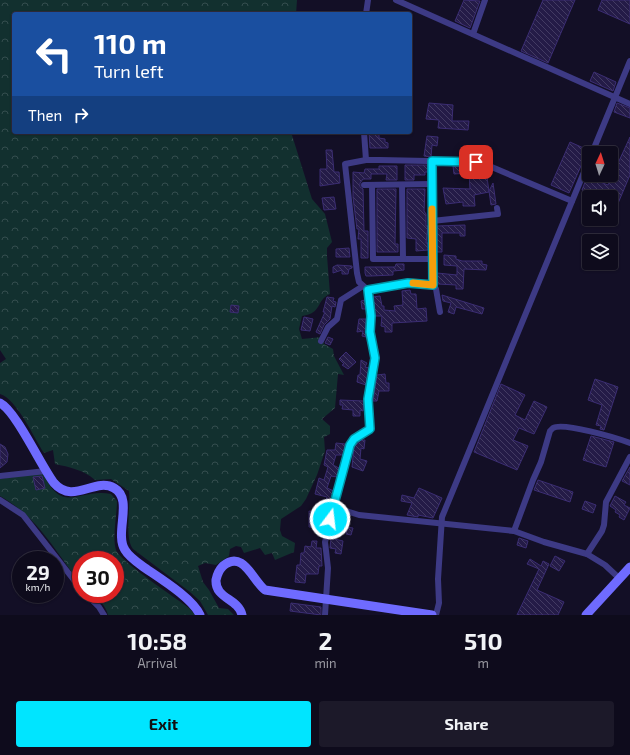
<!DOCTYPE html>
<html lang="en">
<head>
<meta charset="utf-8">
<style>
  body { margin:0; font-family:"Exo 2",sans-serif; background:#1c1929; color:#f1f3f6; height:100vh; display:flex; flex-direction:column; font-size:15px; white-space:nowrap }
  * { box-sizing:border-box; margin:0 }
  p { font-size:13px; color:#9b9ba3 }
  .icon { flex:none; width:22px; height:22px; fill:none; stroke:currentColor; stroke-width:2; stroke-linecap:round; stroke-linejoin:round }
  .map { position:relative; height:615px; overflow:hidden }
  .panel { display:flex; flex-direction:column; background:#0e0b1c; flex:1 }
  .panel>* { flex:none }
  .top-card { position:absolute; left:12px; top:12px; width:400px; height:122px; border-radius:4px; box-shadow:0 1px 3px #0004,0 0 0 1px #2e2b3b; background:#1a4fa0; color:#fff; overflow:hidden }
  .needle { width:26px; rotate:4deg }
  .buttons { position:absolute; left:582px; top:146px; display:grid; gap:8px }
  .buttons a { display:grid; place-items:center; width:36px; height:36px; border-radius:4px; background:#0e0b1c; box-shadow:0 1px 3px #0004,0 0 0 1px #2e2b3b; font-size:20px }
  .speed { position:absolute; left:12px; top:551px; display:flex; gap:8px; font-size:20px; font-weight:700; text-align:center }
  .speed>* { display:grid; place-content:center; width:52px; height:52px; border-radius:50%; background:#0e0b1c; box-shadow:0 1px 3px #0004,0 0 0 1px #2e2b3b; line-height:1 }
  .speed small { font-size:10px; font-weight:400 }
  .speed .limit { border:6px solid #d22; background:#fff; color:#111 }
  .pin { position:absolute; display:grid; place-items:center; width:34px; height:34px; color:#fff; margin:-17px; border-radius:8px; box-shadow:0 2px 6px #0006 }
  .me { position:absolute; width:44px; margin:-22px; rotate:15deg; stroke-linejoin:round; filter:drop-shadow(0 0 3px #0008) }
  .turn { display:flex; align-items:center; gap:14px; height:84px; padding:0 16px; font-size:18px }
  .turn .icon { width:52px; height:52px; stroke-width:2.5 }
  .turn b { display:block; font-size:28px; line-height:34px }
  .then { display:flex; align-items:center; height:38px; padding:0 16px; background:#0003; gap:8px; font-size:15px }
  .eta { display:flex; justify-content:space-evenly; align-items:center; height:68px; text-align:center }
  .eta b { font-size:24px; font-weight:700; line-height:28px }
  .cta { display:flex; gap:8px; margin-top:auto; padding:8px 16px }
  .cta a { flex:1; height:46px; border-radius:4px; background:#00e5ff; color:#111; font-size:16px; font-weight:700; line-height:46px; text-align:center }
  .cta a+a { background:#1c1929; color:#f1f3f6 }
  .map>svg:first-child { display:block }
  .forest { fill:url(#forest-crowns) }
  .building { fill:url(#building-back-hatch); stroke:#3b2d73 }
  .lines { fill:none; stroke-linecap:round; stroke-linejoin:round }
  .street { stroke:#3d3a85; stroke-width:6 }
  .secondary { stroke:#6f6bff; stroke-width:9 }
  .route-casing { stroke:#0095a6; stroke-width:10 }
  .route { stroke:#00e5ff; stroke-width:7 }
  .slow { stroke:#f59e0b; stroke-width:7 }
</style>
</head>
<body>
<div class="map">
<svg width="630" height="615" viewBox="0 0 630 615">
  <defs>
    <pattern id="forest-crowns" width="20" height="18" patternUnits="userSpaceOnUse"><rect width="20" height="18" fill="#12302f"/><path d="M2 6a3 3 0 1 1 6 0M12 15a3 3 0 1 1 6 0" fill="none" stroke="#344d4e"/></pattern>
    <pattern id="building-back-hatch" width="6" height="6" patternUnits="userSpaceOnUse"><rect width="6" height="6" fill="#241b47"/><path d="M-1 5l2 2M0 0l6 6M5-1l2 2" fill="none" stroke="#433b63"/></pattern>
  </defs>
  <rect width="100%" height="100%" fill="#130f26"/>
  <!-- forest -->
  <g class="forest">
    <path d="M0,0h297l-1,14h-282v118h277l21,67 13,15 7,28 -5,6v8l3,38c-15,7 -7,19 -28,22l-3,13 3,10 20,-2 2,7 9,5 1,7 10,19 -6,-1 -3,34 -13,11 8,7v8l-6,3 1,14 -8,24 -11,24 -5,7 -20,13 -1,11 2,6 13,7 -1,9 -19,8 -3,-7 -7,2 -5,-7 -16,5 -3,-6 -5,-1 -6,3 -1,7 -13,9 -11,-2 -7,3 5,16 6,8 10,18 9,1 6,6h-26l-8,-14 -10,-9 -57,-43c-9,-12 -2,-42 -4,-58l-18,-12 -16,1c-11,-10 -26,-13 -40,-16l-2,-14 -9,3c-10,-15 -27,-54 -44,-59v-31l6,-4 -6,-9z"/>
    <path d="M43,473c20,43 35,15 68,21l6,7c0,13 -5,37 -1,49 5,12 60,48 73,58l6,7h-87c-2,-9 -9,-16 -17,-21h24v-34h-34v24c-26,-33 -43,-67 -81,-88v-17z"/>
  </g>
  <!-- building -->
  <g class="building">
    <path d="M464,0l16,1 -10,27 -15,-7z"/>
    <path d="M543,0h32l-27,63 -27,-12z"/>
    <path d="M602,0h28v24l-32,-14z"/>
    <path d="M594,72l22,10 -3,9 -23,-10z"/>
    <path d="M429,103l24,2 -1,16h17l-1,9 -30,-2 1,-8 -13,-1z"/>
    <path d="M617,103l13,5v10l-16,-6z"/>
    <path d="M369,132h6l4,2v4l6,1v3l3,1v5h-18z"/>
    <path d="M427,136l11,1 -1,9 -5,-1 -1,12 -7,-1z"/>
    <path d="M630,137v38l-19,45v-23h-10l-19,-7 5,-13 21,8z"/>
    <path d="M570,142l18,8 -19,43 -18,-8z"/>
    <path d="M326,150h6l2,22h5l1,11 -20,3v-17h7z"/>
    <path d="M405,165h23v7h-3v3h-11v5h-9z"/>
    <path d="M379,166h18v14h-11l1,-6h-16v5h-8l-3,4v4l3,2 1,42h4v27h-7v-19h-3l1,-10h-2l-4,-32v-25l11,1 1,-4h14z"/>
    <path d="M453,166l29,2v9h5l2,15 -15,3 1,11h-12v-4l-17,2 -3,-16 27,1 -1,-16 -15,1z"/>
    <path d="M493,183l3,21 -5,1 -2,-14z"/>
    <path d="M377,189h19l-1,55h3v8h-21z"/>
    <path d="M407,189h18l-1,22 2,3v12h2l-2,17h2v7l-12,1v-12l-9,-1z"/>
    <path d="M334,197l2,12 -12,1 -2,-12z"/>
    <path d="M465,225v11h-5v-3h-18v19h-5v-26z"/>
    <path d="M349,248l1,9h-14v-8z"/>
    <path d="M444,255l12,1v3l6,2h20v3l5,1 -1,5 -22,-1 -1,20h-7v-4l-18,-1 -1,-11 20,2v-9l-13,-1z"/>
    <path d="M396,264h8v6l-11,1v4l-22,1h-5l-1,-3v-6h30z"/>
    <path d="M337,265l15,1v2l-3,1 -1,5h-6v-4l-9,3v-6z"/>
    <path d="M410,290l1,4h5l1,15 9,-1 1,13 -35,2v9h-7v-5l-4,-1 1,-10h-7l-2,-19 7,-1 2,10h2v4l11,1 -1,-5 9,-1 -1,-14z"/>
    <path d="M442,295l42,13 -2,6 -26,-7 -2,7 -6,-2 3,-9 -8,-2z"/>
    <path d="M327,297l7,1 -1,3 3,1 -1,5 -3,-1 -2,13 -6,6 -4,9 -4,-2 9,-20h-2z"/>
    <path d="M365,300l1,9h-4l-1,-8z"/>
    <path d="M231,305l8,1 -1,7 -8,-1z"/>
    <path d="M304,317l9,2 -3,12 -9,-1z"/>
    <path d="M359,319h7v18l-4,-1 1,-5 -6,1z"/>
    <path d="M328,337l5,2 -3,6 -5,-2z"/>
    <path d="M346,352l10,10 -8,7 -6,-4 2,-1 -5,-5z"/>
    <path d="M361,360l6,3 -2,4 4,1 -3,17 -9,-3 1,-7h2z"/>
    <path d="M385,374l1,9h3v8h-10l-2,10h-4l4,-26z"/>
    <path d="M595,379l23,8 -14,43 -4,-1 1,-3 -5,-1 6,-20 -14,-5z"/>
    <path d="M501,384l24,11 -10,20 10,5 9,-19 13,6 -13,27 -15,-6 -6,12 15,6 -11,24 -43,-18z"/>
    <path d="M340,400l24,1 -1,10 -3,-1v6h-7v-6l-11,-1 1,-4h-3z"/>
    <path d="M591,436l23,6 -8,25 -23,-7z"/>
    <path d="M361,440h4l-1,9 -3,-1 -1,11 7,2 -4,10 -11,-4 2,-20z"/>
    <path d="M336,443l9,1v2l-2,9h-7l-3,10 6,3 -2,9 -6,-1 -4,12 7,3 -7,26 -3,-1 -2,13 -13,-2v-16l7,1 2,-6 6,2 3,-11 -12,-3 4,-16 5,2 4,-13 -4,-2 3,-15h8z"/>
    <path d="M0,444l5,3 3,7 -1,8 -7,6z"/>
    <path d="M630,467v18l-8,-4z"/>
    <path d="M42,476l3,12 -9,2 -3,-13z"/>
    <path d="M538,480l35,12 -3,10 -36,-12z"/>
    <path d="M419,488l23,10 -9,20 -15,-3v2l-11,-2 5,-12 -11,-2 1,-6 12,3z"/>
    <path d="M615,496l11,6 -2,3 6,3 -6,12 -5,-3 1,-2 -5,-3 1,-2 -6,-4z"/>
    <path d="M585,501l11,4 -3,8 -11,-4z"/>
    <path d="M339,516l6,1 -1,5 3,1 -1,6 -9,-2z"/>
    <path d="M347,527l6,1 -2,7 -5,-1z"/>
    <path d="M331,538l12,3 -2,13 -6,-1 1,-4 -6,-1z"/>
    <path d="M519,538l9,3 -2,7 -9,-3z"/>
    <path d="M312,541h5l-1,7h5l1,18h-3l-1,8h-12l-1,9 -10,-1 2,-17h3l1,-12h3l1,-7 6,1z"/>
    <path d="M555,556l10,5 -6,10 -9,-5z"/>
    <path d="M530,559l11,7 2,-5 6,3 -12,26 27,12 -6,13h-41l22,-46 -12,-5z"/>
    <path d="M291,603l30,4v8l-31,-4z"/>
  </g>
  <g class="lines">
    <!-- street -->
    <g class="street">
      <path d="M396,0l234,104"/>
      <path d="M366,14l2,-14"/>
      <path d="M473,34l12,-34"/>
      <path d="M364,132l2,28"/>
      <path d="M592,153l38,-92"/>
      <path d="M432,161l1,124 3,4 4,23"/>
      <path d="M364,185l68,-1"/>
      <path d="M372,185l1,74h59"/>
      <path d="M402,185l1,74"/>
      <path d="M432,221l66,-7 -1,-6"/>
      <path d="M368,290l40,-7 25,2"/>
      <path d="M321,341l7,-14 9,-8 4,-19 22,-14"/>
      <path d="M0,476l46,-5"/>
      <path d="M0,500l23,15 58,74"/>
      <path d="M333,507l26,8 155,16 30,11 43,12 18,11 15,14"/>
      <path d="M514,531l19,-51 8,-18 9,-31 3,-3c10,-6 64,10 77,15"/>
      <path d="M587,554l15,-23 2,-6 2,-23 24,-45"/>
      <path d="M86,594l13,13 5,8"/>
      <path d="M325,615l3,-47 -3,-26 25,-97 4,-6 16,-10 -2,-30 7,-41 -5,-26 1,-16 -3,-26 -9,-8 -2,-9 -12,-109 21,-4h14l96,2 11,3 85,36"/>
      <path d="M436,615l3,-12 -1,-24 4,-62 147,-357"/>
    </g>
    <!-- secondary -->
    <g class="secondary">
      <path d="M0,403c16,8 41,63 54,80 19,22 41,-6 60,5 20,11 0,45 11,62 4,7 13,13 20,18 16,11 47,30 55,47"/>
      <path d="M242,615c-4,-17 -27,-16 -26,-35 1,-5 4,-11 7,-14 20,-17 30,15 42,24l167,25"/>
      <path d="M586,615l44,-48"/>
    </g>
  </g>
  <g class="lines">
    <!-- route casing -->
    <g class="route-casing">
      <path id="route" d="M330,519l20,-74 4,-6 16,-10 -2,-30 7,-41 -5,-26 1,-16 -3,-26 40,-7 25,2 -1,-124 44,1"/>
    </g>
    <!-- route -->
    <use href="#route" class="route"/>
    <!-- slow -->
    <path class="slow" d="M413,283l20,2 -1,-76"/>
  </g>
</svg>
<div class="buttons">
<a><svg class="needle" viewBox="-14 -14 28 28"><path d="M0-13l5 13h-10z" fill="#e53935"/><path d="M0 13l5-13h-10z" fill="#9b9ba3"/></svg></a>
<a><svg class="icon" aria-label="sound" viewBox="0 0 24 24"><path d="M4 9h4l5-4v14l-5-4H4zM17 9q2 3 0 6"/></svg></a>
<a><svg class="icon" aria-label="layers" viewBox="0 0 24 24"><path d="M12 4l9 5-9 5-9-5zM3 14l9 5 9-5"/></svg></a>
</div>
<div class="speed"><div>29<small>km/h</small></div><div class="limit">30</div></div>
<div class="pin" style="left:476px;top:162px;background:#d93025"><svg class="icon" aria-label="arrive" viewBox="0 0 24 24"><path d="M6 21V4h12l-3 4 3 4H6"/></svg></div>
<svg class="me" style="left:330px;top:519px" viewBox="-20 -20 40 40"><circle r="17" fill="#00e5ff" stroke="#fff" stroke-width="3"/><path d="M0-11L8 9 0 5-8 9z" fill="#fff"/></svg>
<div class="top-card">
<div class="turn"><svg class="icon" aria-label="left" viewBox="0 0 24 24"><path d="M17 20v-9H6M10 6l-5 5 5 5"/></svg><div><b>110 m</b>Turn left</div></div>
<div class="then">Then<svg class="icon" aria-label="right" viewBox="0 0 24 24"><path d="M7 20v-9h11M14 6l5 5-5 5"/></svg></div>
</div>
</div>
<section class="panel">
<div class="eta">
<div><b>10:58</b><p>Arrival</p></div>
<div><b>2</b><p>min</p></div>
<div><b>510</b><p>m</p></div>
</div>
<div class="cta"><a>Exit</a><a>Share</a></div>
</section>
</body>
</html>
